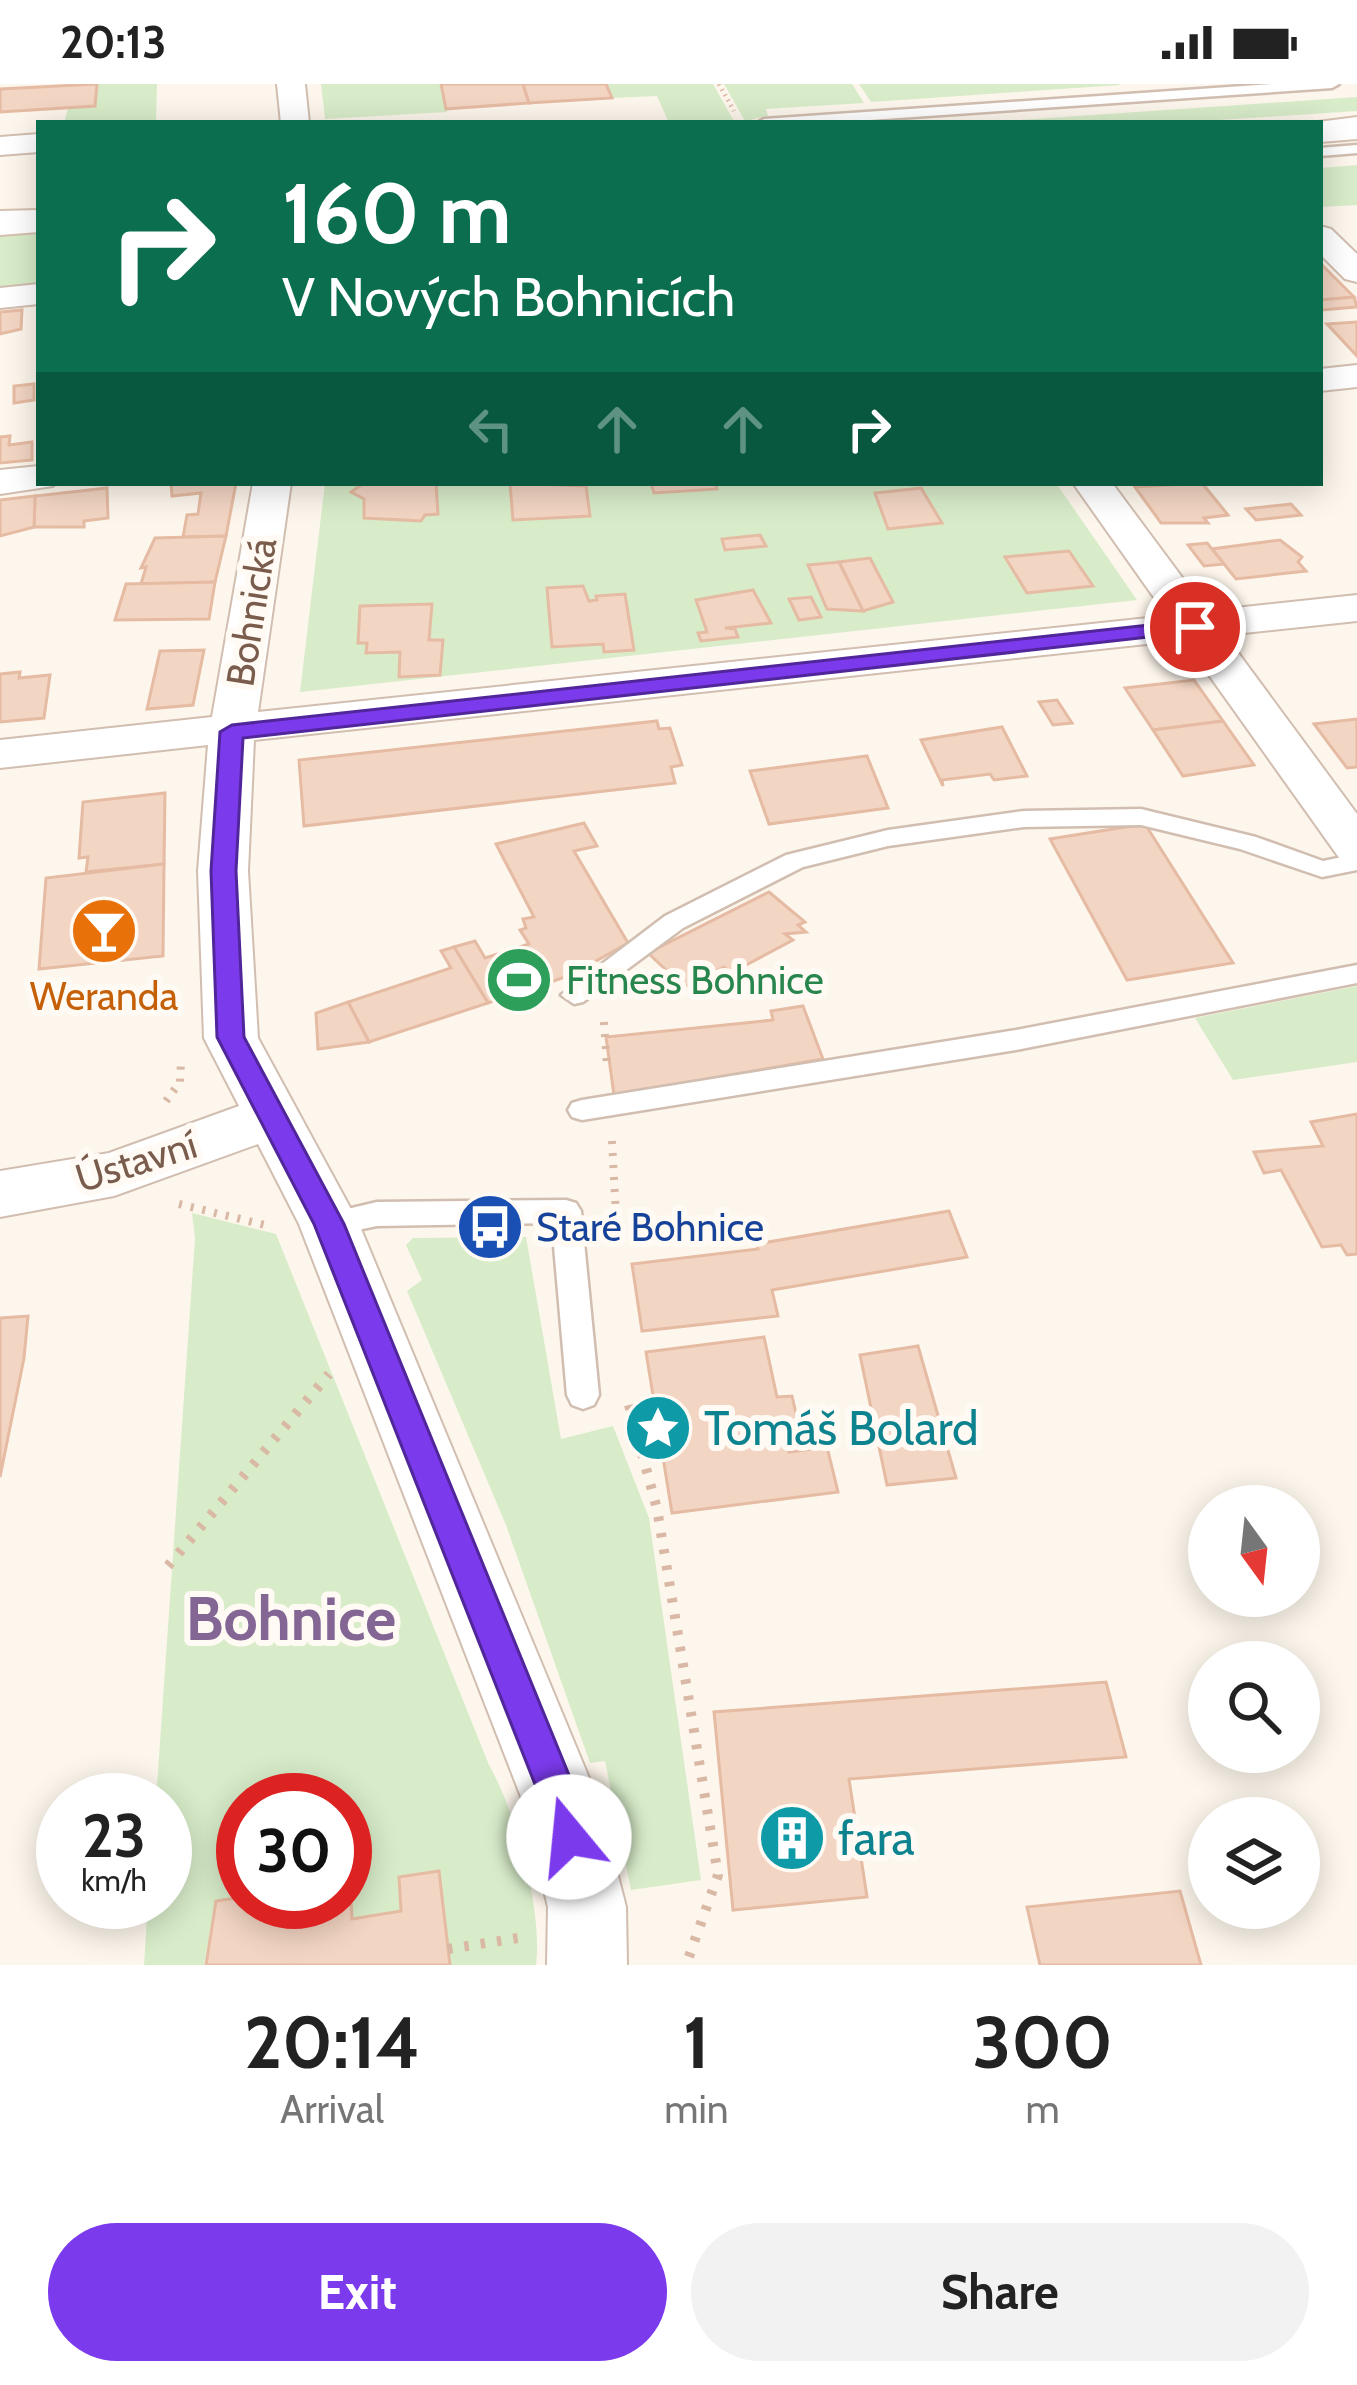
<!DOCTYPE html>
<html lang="en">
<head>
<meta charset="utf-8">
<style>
  body { margin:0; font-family:Cabin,sans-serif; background:#f2f2f2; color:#222; height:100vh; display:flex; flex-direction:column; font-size:45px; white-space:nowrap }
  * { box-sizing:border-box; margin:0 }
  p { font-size:39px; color:#767676 }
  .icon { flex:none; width:66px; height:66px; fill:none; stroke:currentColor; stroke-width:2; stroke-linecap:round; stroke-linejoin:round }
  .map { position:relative; height:1881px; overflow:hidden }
  .drawer { display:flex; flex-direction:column; background:#fff; flex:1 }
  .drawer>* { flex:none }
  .hud { position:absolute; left:36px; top:36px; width:1287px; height:366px; border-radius:0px; box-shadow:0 6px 30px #0003; background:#0b6e4f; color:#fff; overflow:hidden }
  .needle { width:78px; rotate:165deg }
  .buttons { position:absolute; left:1188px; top:1401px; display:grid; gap:24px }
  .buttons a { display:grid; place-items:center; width:132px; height:132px; border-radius:50%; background:#fff; box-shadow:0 6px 30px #0003; font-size:60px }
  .speed { position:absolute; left:36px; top:1689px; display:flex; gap:24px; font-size:60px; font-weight:700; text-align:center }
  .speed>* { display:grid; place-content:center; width:156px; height:156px; border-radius:50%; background:#fff; box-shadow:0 6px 30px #0003; line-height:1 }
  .speed small { font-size:30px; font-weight:400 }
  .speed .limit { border:18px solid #d22; background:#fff; color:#111 }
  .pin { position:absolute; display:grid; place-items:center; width:102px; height:102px; color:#fff; margin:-51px; border:6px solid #fff; border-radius:50%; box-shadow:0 3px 12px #0007 }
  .me { position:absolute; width:132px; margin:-66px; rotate:343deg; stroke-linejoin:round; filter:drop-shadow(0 0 9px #0008) }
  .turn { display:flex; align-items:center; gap:42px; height:252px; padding:0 48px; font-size:54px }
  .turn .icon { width:156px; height:156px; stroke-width:2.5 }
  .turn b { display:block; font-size:84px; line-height:102px }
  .lanes { display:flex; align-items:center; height:114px; padding:0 48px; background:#0003; justify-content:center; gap:60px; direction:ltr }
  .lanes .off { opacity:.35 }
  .eta { display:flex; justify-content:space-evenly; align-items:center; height:204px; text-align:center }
  .eta b { font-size:72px; font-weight:700; line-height:84px }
  .cta { display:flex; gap:24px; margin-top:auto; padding:24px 48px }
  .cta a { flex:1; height:138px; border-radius:72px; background:#7c3aed; color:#fff; font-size:48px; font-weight:700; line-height:138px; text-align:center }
  .cta a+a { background:#f2f2f2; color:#222 }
  .status { display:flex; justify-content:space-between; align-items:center; height:84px; padding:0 60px; background:#fff; direction:ltr }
  .status svg { height:33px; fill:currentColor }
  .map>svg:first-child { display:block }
  .green { fill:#d8ecc9 }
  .building { fill:#f3d5c3; stroke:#e6bba3; stroke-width:3 }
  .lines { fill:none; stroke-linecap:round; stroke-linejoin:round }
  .lane-casing { stroke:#d1beb0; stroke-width:5 }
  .street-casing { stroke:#d1beb0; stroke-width:4 }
  .secondary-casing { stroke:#d6c0b0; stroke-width:4 }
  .path-far2 { stroke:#d9b8a5; stroke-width:4.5; stroke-dasharray:1.5 4.5; stroke-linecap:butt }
  .path-far1 { stroke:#d9b8a5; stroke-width:8; stroke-dasharray:3 9; stroke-linecap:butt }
  .path { stroke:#d9b8a5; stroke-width:10; stroke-dasharray:4.5 12; stroke-linecap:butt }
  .lane { fill:#fff; fill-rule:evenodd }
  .street { fill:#fff; fill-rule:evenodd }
  .secondary { fill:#fff; fill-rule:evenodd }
  .route { fill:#7c3aed; stroke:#51269a; stroke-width:3 }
  .labels { text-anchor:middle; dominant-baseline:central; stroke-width:12; stroke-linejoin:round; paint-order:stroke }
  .street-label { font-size:39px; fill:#7a5c4d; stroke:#fffaf3 }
  .leisure-label { font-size:39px; fill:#27864d; stroke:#fffaf3; text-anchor:start }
  .food-label { font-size:39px; fill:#c56008; stroke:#fffaf3 }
  .transit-label { font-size:39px; fill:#164399; stroke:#fffaf3; text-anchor:start }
  .near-culture-label { font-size:48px; fill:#0d838f; stroke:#fffaf3; text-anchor:start }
  .near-district-label { font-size:60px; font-weight:bold; fill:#846695; stroke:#fffaf3 }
</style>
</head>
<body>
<div class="status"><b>20:13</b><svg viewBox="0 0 49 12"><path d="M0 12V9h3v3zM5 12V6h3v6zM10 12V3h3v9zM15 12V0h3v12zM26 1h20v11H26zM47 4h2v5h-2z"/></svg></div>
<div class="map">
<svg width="1357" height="1881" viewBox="0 0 1357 1881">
  <rect width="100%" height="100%" fill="#fdf6ec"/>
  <!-- green -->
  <g class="green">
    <path d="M97,0h60l-1,39h-92l4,-15 27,-2z"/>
    <path d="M321,0h120l6,28 -122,7z"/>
    <path d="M606,0h107l22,39h-66l-12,-27 -45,2z"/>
    <path d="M724,0h128l12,19 -98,6 2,7 -23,5z"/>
    <path d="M859,0h259l2,1 -249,17z"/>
    <path d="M1357,13v14l-185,12h-195z"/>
    <path d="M1357,81v40l-37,2v-39z"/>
    <path d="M39,145v62l-39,4v-64z"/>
    <path d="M325,399h731l81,117 -837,92z"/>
    <path d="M1357,902v76l-124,18 -38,-62z"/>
    <path d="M192,1129l84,21 213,531c27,47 54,146 47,200h-87l-10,-94 -40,6 2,33 -50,9 -1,-41h-5v-78h-89l2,-6 -4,6h-11v21l-21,57 21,-46v64l-28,6 -11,63h-60l4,-63h17v-102h-9l39,-562z"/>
    <path d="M526,1153l35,202 52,-13 36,92 52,362 -70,10 -26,-129 -15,2 -84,-238 -99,-234 15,-11 -16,-35 7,-7z"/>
  </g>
  <!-- building -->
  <g class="building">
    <path d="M97,0l-2,22 -95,6v-23z"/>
    <path d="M441,0h82l6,19 -83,6z"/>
    <path d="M523,0h83l6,14 -83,5z"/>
    <path d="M1320,181h2l32,32 -34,3z"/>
    <path d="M1354,213l3,10 -37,3v-10z"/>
    <path d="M22,226l-1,19 -21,5v-22z"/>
    <path d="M1357,238v34l-30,-32z"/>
    <path d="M34,300v16l-20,3v-17z"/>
    <path d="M10,352l-1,9 23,-3v18l-32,3v-26z"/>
    <path d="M171,399h65l-10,53 -43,1 4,-22 11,-1 3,-21 -29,3z"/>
    <path d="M364,399h72l2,31 -13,1 -4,6 -57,-3v-19l-13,-7z"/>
    <path d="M510,399l76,3 4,30 -77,4z"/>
    <path d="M651,399h64l2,6 -63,4z"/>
    <path d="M1202,399l26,32 -24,3 4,5h-47l-26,-36z"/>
    <path d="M107,404l1,30 -24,3v6h-50l1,-31z"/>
    <path d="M921,404l21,35 -54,6 -13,-36z"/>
    <path d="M35,412l-1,31 -34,9v-36z"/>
    <path d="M1291,420l10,11 -45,5 -10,-11z"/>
    <path d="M760,451l6,11 -41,4 -3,-11z"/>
    <path d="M226,452l-11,46 -74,2 5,-17 -5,1 14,-30z"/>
    <path d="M1280,456l22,17 -4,5 8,9 -70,8 -24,-30z"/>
    <path d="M1207,459l5,6 12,15 -20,2 -16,-21z"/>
    <path d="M1069,467l24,35 -66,7 -22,-36z"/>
    <path d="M870,474l23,44 -30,9 -24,-49z"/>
    <path d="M839,478l24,49 -36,-2 -19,-44z"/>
    <path d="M215,498l-6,37 -94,1 11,-36z"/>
    <path d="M583,502l6,15 8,-1 -1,-4 29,-2 9,56 -30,2 -1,-8 -51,3 -5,-59z"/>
    <path d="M753,506l18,33 -46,5 10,1 3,8 -37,4 -3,-8 9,-1 -11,-32z"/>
    <path d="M811,513l10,20 -22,3 -10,-21z"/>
    <path d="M432,520l-3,36h14l-3,35 -41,2 1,-25 -34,1 1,-10h-9l2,-37z"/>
    <path d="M204,566l-11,55 -46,4 13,-58z"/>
    <path d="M20,588l-1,6 31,-3 -6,43 -44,4v-48z"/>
    <path d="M1194,596l29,41 -70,9 -28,-42z"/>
    <path d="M1057,616l15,23 -19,2 -14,-23z"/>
    <path d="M1357,635v48l-10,1 -33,-44z"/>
    <path d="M657,637l2,8 11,-1 12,37 -11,2 4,16 -371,43 -5,-66z"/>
    <path d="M1223,637l31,44 -71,11 -30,-46z"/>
    <path d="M1002,643l25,49 -33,4 -4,-6 -48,6 1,6 -22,-46z"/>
    <path d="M867,672l21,52 -119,16 -19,-53z"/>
    <path d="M165,709l-1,71 -78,8 2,-15 -9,1 4,-56z"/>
    <path d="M584,739l13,23 -23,5 54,92 -57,32 -83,28 -34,-56 21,-6 10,17 44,-14 -9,-14 6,-2 -3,-9 11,-2 -38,-73z"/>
    <path d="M1145,740l88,139 -106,17 -77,-141z"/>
    <path d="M164,780l-1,92 -124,13 7,-91z"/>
    <path d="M769,808l36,30 -7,3 8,7 -21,2 8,6 -62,33 -7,-6 -40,20 -36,-34z"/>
    <path d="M454,863l34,56 -119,39 -21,-40 103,-34 -10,-17z"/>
    <path d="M348,918l21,40 -51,7 -2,-36z"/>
    <path d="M803,922l20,53 -209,36 -8,-58 167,-17 -2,-9z"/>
    <path d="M1357,1030v140l-10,1 -6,-10 -19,2 -41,-77 -17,3 -10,-21 69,-6 -12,-24z"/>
    <path d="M949,1127l18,46 -195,33 6,26 -136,15 -10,-67 126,-15 -1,-5z"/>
    <path d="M28,1232l-4,42 -24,119v-159z"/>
    <path d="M764,1253l13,60 15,-1 10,44 -15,2 2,10 38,-5 11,45 -166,21 -26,-161z"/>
    <path d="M918,1262l38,132 -69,7 -27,-130z"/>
    <path d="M1106,1598l20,75 -277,22 18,118 -134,13 -19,-198z"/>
    <path d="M439,1787l11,94h-244l10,-64 27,-4v5h102v-22l5,-1 2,40 49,-8 -2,-34z"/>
    <path d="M1180,1807l21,74h-161l-13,-58z"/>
  </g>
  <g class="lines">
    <!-- lane casing -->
    <g class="lane-casing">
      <g id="lane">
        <path d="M1272,0h67l-7,4 -506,35h-69l7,-4z"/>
        <path d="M1357,61v8l-37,3v-8z"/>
        <path d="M1141,725l115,28 67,24 34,-7v16l-35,7 -82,-28 -99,-24 -117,2 -136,19 -85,21 -120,61 -100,74 -9,2 -13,-9 104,-79 121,-61 102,-25 136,-19z"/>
        <path d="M1357,881v18l-341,67 -434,70 -10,-3 -4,-7 4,-7 10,-3 434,-70z"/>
        <path d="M566,1116l10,3 5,8 18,184 -5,10 -11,4 -11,-4 -5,-10 -15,-172 -175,3 -48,10 -11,-4 -4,-8 4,-8 59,-14z"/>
      </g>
    </g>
    <!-- street casing -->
    <g class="street-casing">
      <g id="street">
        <path d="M277,0h28l4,39h-28z"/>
        <path d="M39,50v18l-39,3v-18z"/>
        <path d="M1320,142l11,3 26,25v28l-12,-3 -25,-25z"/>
        <path d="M39,200v20l-39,4v-20z"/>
        <path d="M1357,281v22l-37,4v-22z"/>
        <path d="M39,382v17h16l-2,3 -53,8v-24z"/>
        <path d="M253,399h38l-33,229 909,-96 -94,-133h39l95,128 150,-16v26l-132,14 132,179v50l-17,-5 -156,-219 -930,100 -6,131 10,167 101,186 240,578 27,105 1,58h-80l1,-58 -25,-105 -224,-578 -41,-80 -144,52 -114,21v-46l109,-18 130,-47 -35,-68 -6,-167 10,-126 -208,23v-28l212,-23z"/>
      </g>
    </g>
    <!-- secondary casing -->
    <g class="secondary-casing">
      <g id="secondary">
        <path d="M1357,33v22l-37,3v-19h-10z"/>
        <path d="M39,126v22l-39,3v-24z"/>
      </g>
    </g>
    <!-- path-far2 -->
    <path class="path-far2" d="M719,0l15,27"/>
    <!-- path-far1 -->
    <g class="path-far1">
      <path d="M604,938l3,45"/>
      <path d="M166,1017l14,-19 1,-21"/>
      <path d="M612,1057l4,75"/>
      <path d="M179,1120l90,22"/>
    </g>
    <!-- path -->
    <g class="path">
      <path d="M629,1321l28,104 61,366 -32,90"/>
      <path d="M168,1482l161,-192"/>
      <path d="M448,1865l70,-11"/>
    </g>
    <!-- lane -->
    <use href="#lane" class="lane"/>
    <!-- street -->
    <use href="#street" class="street"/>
    <!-- secondary -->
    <use href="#secondary" class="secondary"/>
  </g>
  <!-- route -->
  <path class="route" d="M1195,536l8,2v9l-960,107 -7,133 8,166 100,187 236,578 9,35 -6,14 -14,5 -13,-5 -14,-49 -228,-578 -97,-187 -6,-166 9,-139 12,-7z"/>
  <!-- icons -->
  <defs>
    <g id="bar-disc" transform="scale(3.45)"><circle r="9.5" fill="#e8710a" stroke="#fffaf3"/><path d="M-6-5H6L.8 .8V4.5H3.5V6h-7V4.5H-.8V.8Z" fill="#fff"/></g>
    <g id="stadium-disc" transform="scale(3.45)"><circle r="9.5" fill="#2e9e5b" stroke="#fffaf3"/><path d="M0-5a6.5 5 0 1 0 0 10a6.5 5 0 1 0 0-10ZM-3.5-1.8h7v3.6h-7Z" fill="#fff"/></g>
    <g id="bus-disc" transform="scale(3.45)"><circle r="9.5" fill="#1a4fb4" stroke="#fffaf3"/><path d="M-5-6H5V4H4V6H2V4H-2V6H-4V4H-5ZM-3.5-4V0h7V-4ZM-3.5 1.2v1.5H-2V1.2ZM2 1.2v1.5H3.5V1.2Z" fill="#fff"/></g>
    <g id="sight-disc" transform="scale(3.45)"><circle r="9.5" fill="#0f9aa8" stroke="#fffaf3"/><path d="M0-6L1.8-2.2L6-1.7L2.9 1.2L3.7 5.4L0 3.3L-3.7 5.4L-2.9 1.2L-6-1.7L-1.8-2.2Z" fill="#fff"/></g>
    <g id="building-disc" transform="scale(3.45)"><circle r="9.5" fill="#0f9aa8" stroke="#fffaf3"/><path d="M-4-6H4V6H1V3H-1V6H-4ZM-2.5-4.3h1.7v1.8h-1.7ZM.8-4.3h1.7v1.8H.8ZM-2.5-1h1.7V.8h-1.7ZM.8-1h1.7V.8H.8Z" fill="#fff"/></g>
  </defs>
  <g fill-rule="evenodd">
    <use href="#bar-disc" x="104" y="847"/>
    <use href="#stadium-disc" x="519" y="896"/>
    <use href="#bus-disc" x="490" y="1143"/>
    <use href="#sight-disc" x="658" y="1344"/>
    <use href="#building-disc" x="792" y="1754"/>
  </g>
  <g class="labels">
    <!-- street labels -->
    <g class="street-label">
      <text transform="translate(251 528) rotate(-81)">Bohnická</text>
      <text transform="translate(136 1077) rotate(-17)">Ústavní</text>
    </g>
    <!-- leisure labels -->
    <g class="leisure-label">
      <text x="566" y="896">Fitness Bohnice</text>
    </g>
    <!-- food labels -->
    <g class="food-label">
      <text x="104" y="912">Weranda</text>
    </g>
    <!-- transit labels -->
    <g class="transit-label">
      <text x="536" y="1143">Staré Bohnice</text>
    </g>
    <!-- near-culture labels -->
    <g class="near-culture-label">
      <text x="704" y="1344">Tomáš Bolard</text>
      <text x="838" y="1754">fara</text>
    </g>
    <!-- near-district labels -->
    <g class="near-district-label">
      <text x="291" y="1534">Bohnice</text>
    </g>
  </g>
</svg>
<div class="buttons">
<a><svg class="needle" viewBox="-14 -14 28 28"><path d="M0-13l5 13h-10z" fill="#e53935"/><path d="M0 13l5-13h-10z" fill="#767676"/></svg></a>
<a><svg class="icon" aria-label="search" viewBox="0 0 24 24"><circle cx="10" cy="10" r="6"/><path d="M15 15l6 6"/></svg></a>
<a><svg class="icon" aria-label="layers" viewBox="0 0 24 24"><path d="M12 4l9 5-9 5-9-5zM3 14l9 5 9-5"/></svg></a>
</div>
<div class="speed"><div>23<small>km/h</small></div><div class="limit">30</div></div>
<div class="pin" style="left:1195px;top:543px;background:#d93025"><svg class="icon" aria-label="arrive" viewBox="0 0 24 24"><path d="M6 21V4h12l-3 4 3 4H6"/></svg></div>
<svg class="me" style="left:569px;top:1753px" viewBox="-20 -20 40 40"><circle r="19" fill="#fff"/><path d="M0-13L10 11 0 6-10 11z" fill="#7c3aed"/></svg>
<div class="hud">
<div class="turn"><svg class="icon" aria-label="right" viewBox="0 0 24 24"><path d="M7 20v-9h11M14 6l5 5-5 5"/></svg><div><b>160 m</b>V Nových Bohnicích</div></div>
<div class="lanes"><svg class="icon off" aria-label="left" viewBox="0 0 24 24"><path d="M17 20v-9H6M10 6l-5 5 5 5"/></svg><svg class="icon off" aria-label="ahead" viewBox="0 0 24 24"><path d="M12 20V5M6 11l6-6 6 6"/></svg><svg class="icon off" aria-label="ahead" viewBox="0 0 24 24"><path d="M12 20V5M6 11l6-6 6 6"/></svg><svg class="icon" aria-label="right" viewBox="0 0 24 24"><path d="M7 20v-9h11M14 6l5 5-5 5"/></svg></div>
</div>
</div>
<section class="drawer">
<div class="eta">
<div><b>20:14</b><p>Arrival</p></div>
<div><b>1</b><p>min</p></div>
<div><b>300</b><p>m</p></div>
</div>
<div class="cta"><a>Exit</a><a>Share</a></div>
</section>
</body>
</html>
